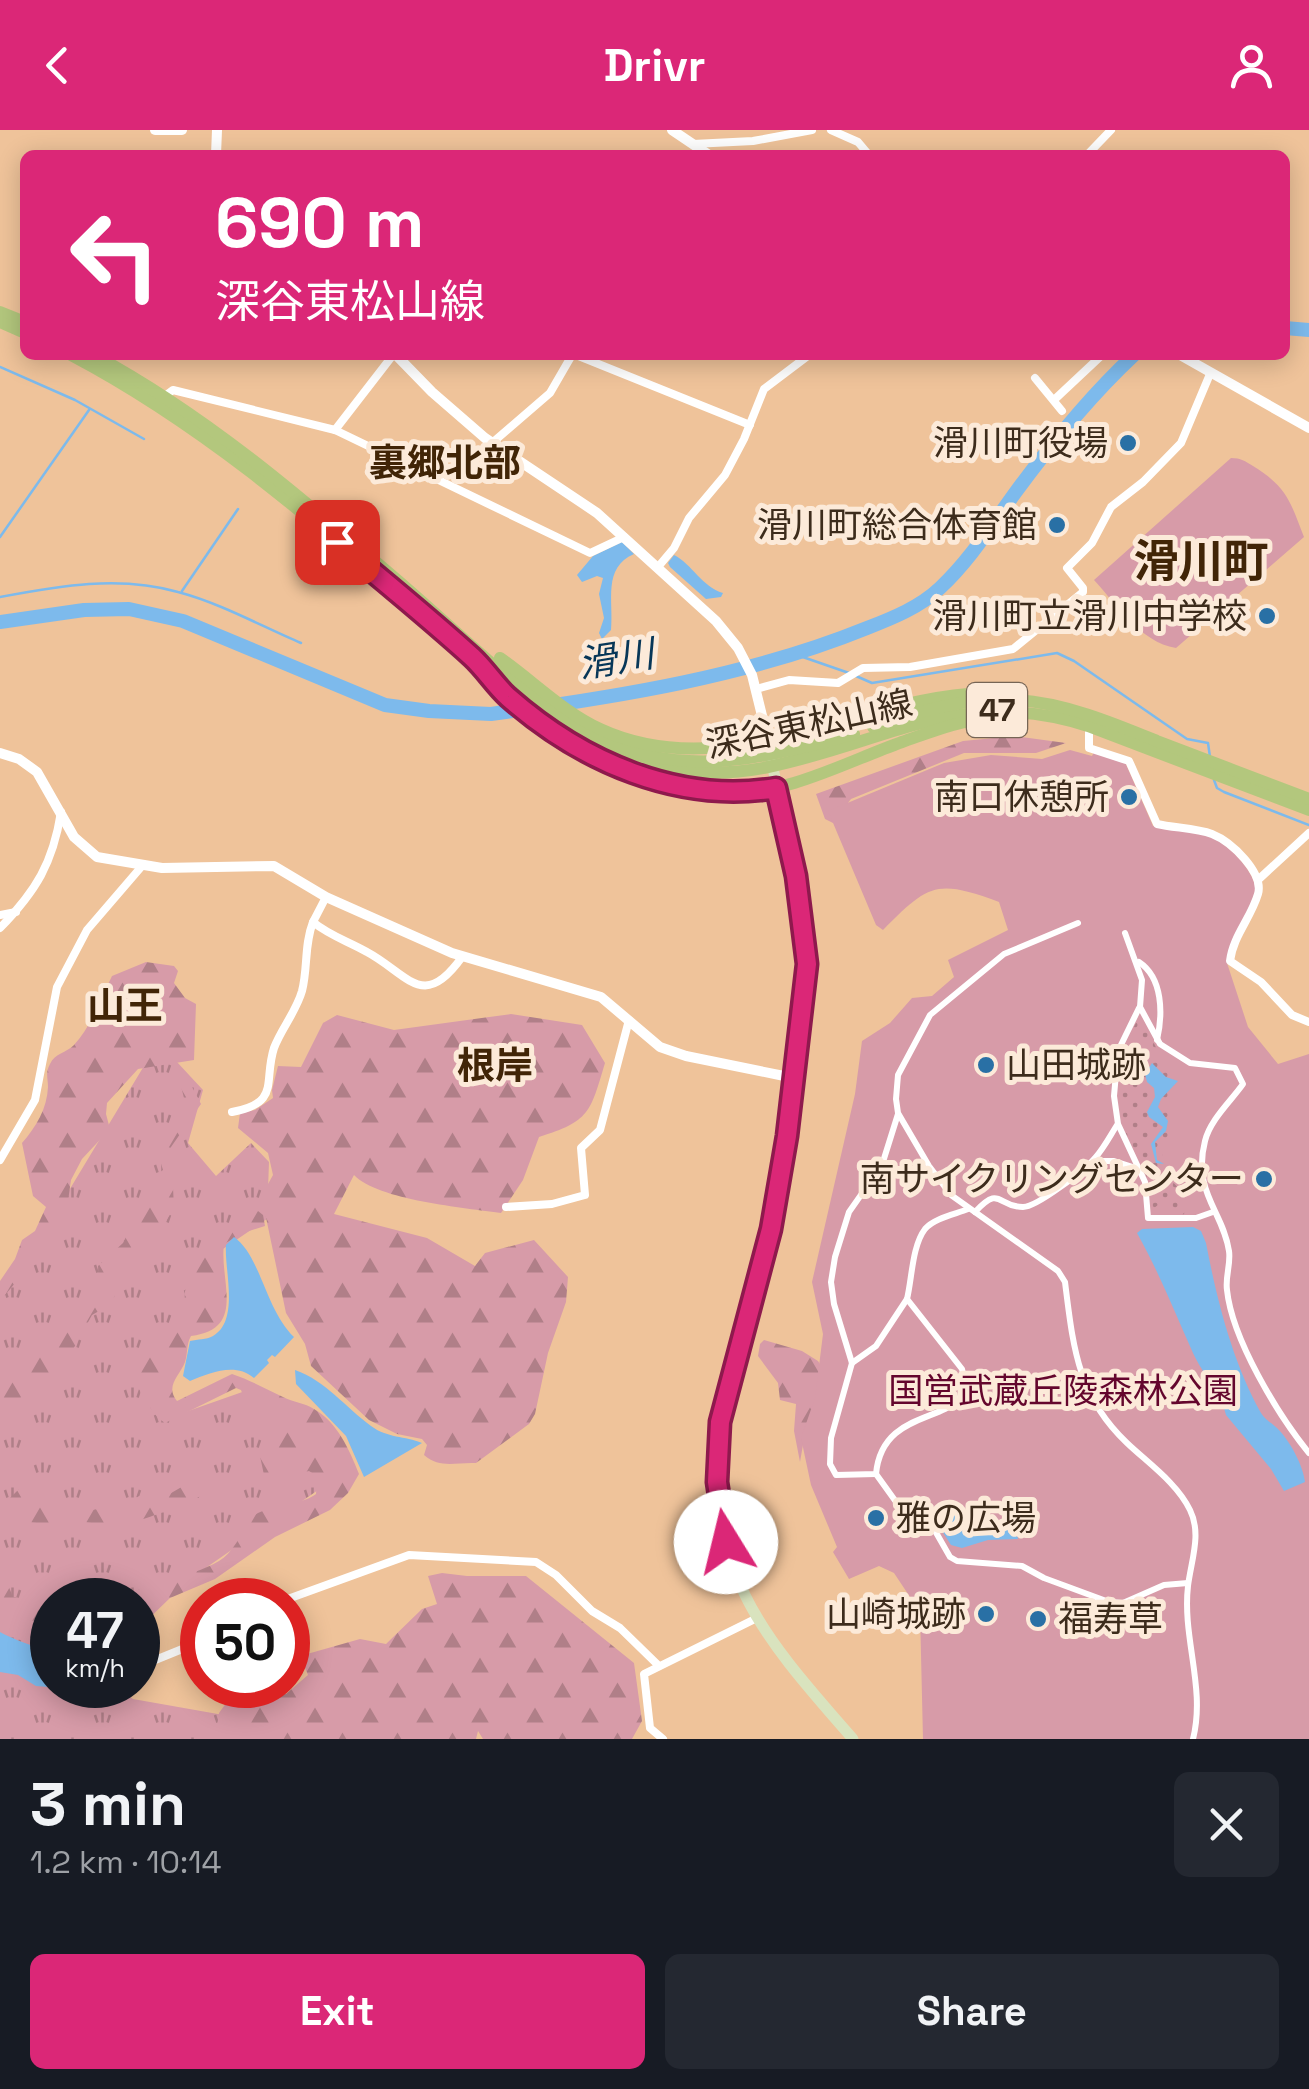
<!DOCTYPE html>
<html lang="en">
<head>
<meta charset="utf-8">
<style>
  body { margin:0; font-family:"Space Grotesk","Noto Sans JP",sans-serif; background:#242831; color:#f1f3f6; height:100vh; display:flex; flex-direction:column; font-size:38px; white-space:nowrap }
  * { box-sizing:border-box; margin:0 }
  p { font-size:32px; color:#9ea1a6 }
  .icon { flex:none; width:55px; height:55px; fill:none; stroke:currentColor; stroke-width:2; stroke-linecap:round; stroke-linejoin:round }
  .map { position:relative; height:1609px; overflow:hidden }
  .side { display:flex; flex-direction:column; background:#171b24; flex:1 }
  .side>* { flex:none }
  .banner { position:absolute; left:20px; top:20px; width:1270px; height:210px; border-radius:15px; box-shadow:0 5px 25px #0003; background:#db2777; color:#fff; overflow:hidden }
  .speed { position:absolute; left:30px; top:1448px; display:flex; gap:20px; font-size:50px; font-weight:700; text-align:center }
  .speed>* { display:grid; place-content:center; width:130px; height:130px; border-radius:50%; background:#171b24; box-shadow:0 5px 25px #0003; line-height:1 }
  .speed small { font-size:25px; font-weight:400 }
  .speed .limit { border:15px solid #d22; background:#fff; color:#111 }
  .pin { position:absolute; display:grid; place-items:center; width:85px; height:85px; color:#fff; margin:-42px; border-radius:20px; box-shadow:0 5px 15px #0006 }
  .me { position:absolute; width:110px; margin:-55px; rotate:351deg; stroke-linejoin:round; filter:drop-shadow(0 0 8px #0008) }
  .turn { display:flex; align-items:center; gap:35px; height:210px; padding:0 30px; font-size:45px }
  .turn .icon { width:130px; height:130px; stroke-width:2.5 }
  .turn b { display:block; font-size:70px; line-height:85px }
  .round { display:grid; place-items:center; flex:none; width:105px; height:105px; border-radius:15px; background:#242831 }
  .headline { display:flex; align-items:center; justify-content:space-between; height:170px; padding:0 30px }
  h1 { font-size:60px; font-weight:700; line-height:75px }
  .cta { display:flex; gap:20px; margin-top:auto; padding:20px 30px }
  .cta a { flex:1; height:115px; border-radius:15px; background:#db2777; color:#fff; font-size:40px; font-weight:700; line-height:115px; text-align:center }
  .cta a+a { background:#242831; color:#f1f3f6 }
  header { display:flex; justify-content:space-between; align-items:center; height:130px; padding:0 30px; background:#db2777; color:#fff; font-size:45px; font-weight:700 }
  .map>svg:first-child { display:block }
  .grass { fill:url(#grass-tufts) }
  .forest { fill:url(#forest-firs) }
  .park { fill:#d79ba8 }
  .garden { fill:url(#garden-dots) }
  .water { fill:#7dbaec }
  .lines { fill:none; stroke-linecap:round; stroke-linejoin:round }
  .stream { stroke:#7dbaec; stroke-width:2.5 }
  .river { stroke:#7dbaec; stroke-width:14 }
  .pedestrian { stroke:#fff; stroke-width:6 }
  .minor { stroke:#fff; stroke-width:8 }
  .tertiary { stroke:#fff; stroke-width:10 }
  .secondary { stroke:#d9e3be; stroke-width:11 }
  .primary { stroke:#b3c77d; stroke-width:12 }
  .route-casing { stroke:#8e194d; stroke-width:25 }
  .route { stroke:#db2777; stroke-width:18 }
  .poi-dot { fill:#2970a5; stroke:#fcead9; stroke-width:4 }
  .labels { text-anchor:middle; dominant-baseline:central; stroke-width:10; stroke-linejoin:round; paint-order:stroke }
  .shield { fill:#fcead9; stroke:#766555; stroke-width:2.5 }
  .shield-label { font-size:32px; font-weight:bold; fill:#3d2c1c }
  .poi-label { font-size:35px; fill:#3d2c1c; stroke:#fcead9; text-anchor:end }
  .street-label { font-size:35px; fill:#3d2c1c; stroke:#fcead9 }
  .park-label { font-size:35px; fill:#64062d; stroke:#fcead9 }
  .neighbourhood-label { font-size:38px; font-weight:bold; fill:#412507; stroke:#fcead9 }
  .water-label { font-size:38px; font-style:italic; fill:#073758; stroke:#fcead9 }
  .district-label { font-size:45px; font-weight:bold; fill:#412507; stroke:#fcead9 }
</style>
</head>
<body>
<header><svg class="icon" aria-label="back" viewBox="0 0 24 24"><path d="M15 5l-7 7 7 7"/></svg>Drivr<svg class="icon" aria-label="person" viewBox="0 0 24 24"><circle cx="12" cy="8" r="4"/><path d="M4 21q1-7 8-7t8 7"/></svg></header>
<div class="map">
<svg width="1309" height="1609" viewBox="0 0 1309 1609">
  <defs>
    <pattern id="grass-tufts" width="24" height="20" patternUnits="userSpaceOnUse" patternTransform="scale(2.5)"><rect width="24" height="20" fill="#d79ba8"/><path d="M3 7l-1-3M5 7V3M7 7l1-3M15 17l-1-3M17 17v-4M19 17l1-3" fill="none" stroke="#b07f88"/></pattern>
    <pattern id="forest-firs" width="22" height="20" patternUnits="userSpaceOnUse" patternTransform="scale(2.5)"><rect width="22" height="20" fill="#d79ba8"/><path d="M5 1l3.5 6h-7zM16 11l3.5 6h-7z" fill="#b07f88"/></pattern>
    <pattern id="garden-dots" width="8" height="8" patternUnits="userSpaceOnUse" patternTransform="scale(2.5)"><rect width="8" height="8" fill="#d79ba8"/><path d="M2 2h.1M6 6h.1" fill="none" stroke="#b07f88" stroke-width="1.8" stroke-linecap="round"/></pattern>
  </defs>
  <rect width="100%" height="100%" fill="#efc39a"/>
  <!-- grass -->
  <path class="grass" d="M153,921l24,11 26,28 -15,53 28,33 35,-33 18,19 -2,57 -47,32 -52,141 6,24 74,-26 52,29 21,69 -183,127v-15h-86v85h61l20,14 153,27 8,13h-294v-450l56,-77z"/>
  <!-- forest -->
  <g class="forest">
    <path d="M1015,606l51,7 -30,10h-72l-113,46 -18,24 -8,-4 -9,-25 147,-53z"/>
    <path d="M146,832l28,4 4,5 -4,12 11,15 11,6 -2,56 -56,9 -31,34 -1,11 4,15 -28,30 -11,21 -7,49 -4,9 -23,19 -37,44v-20l15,-22 7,-19 13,-9 11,-24 -13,-11 -11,-53c14,-16 25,-34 26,-56 0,-9 -3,-14 2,-23 5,-11 16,-11 24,-19 17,-18 27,-47 38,-69z"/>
    <path d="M511,884l71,11 23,38c-15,50 -15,58 -66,74l-16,43 -22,33c-35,-5 -124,-13 -147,-38l-20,39 93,24 48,28 10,-13 49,-13 34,37 -2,25 -18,51 -13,61 -6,10 -53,39c-20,-1 -36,6 -52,-8l3,-10 -5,-6 -25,-5 -28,-14 -58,-54 -6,-22 -19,-31 -22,-105 -1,-15 10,-18 -5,-22 -30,-25 2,-15 15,-3 18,-12 -1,-8 6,-24 23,1 22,-44 14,-8 57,15z"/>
    <path d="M191,955l10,19 -30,43 3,61 -17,28 -1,9 -21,27 -19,15 -3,16 -21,12 -17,31 -34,43 -21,9 -11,17 -9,5v-39c13,-5 27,-9 36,-20 5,-7 7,-15 9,-23 6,-16 25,-32 40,-40v-9c11,-6 14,-11 13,-23l25,-23 4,-8v-10l12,-15 10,-30 14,-10 -4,-13 10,-18v-9l9,-3 9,-17 -6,-24z"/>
    <path d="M258,1081l5,4 2,11 -22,7 -19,11c-5,37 23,85 -33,92 -5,9 -3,17 -6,26 -6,15 -20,24 -8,39l55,-27c18,6 34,15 51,23 10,5 22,6 31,12 24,14 35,40 45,65l-11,19 -18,17 -55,27 -60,42 -45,19 -32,31v-29h-21c32,-19 71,-21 102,-39 19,-11 28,-43 39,-48 15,-7 48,-10 58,-19l1,-18 -8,-5 -31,7 -14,-3 -4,-19 12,-4 1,-34 -15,-17 -14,-3 -3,-8 -5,-2 -71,35 -7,-5 -17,-23 -3,-12 6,-21 13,-26 20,-14 7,-12 1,-19 32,-59 16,-12z"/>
    <path d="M764,1210l38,11 16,10 10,16 -24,62 -4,23 -6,-31 2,-27 -16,-4 -2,-17 -20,-27 2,-12z"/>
    <path d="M209,1347l5,1 5,6 -4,6c-26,11 -75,34 -102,36 -10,0 -21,-4 -31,-4 -10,-1 -20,5 -30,3 -19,-3 -34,-5 -52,0v-23l8,-2 14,-14 31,24 31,2 48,-11 7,-5h27l19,-11z"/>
    <path d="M442,1443l25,3h59l108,87 8,58 -10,18h-149l-5,-8 -2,8h-225l-34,-13 2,-13 20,-28h23l7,11 17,-2 22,-19 -8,-19 60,-17 26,5 36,-35 15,-5 -9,-28z"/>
    <path d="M0,1454l8,1 5,12c14,1 29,10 30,25l-16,-2 -27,-15z"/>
  </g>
  <!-- park -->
  <g class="park">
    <path d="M1231,328c10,0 14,3 22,8 34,21 37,35 51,71l-128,111c-36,-6 -59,-43 -82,-68z"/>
    <path d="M1070,620l22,6 2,-4 31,10 28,64c17,3 41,2 57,10 18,8 44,34 46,54l-29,73 21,64 30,37 31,-10v685h-386l-3,-127 -26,-39 -15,-7 -30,13 -16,-27 4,-5 -26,-62 -10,-47 14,-40 8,-64 -11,-52 43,-188 7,-53 28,-18 22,-25 20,-2 22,-19 -6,-17 60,-30 -9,-28c-63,-23 -70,-18 -116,28l-7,-5 -48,-114 116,-48 47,-8 51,4z"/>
  </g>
  <!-- garden -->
  <path class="garden" d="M1142,889l28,57 -3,30 5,25 -10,16 1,11 8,22 11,12v12l5,6 -5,6 -6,-1 -15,-12 -10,7 -2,-3c7,-29 -17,-55 -26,-81 -13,-36 -3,-73 14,-105z"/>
  <!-- water -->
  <g class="water">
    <path d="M622,412l12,12c-32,14 -20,47 -23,76l-9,9 -3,-6 5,-15 -5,-24 4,-16 -6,-2 -15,6 -5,-7 16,-19z"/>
    <path d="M674,425c18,9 28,32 49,38l-2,4 -15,2 -36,-32 -2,-4z"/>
    <path d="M1152,933l14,14 12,4 -17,18 -3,8 10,14 -2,10 -11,11 2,18 7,4 -8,-1 -5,-19 12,-17 -14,-10 -2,-5 8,-15 -1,-9 -7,-6 -2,-8z"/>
    <path d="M1193,1097l8,4 5,12c11,57 26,118 55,170 4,7 10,9 16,15 13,13 26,37 28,54l-21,9 -13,-22 -45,-54c-5,-23 -23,-40 -33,-62 -18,-40 -34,-81 -56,-120l5,-4z"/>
    <path d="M234,1107c27,19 31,72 60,100l-19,20 -3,-2 -5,5 2,3 -15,15c-19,-16 -44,-5 -64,3l-7,-5 7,-35c8,-2 16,-1 23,-5 27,-15 11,-67 13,-91z"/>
    <path d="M295,1240c31,11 50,37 76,56 16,12 34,10 51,17l-58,34 -18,-41 -50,-52z"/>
    <path d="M944,1375l64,18 7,4 3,12 -30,1 -26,8 -11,-3 -16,-25 -1,-9z"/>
    <path d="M0,1502c8,5 46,20 52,19v34h9v3l-25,-2 -18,-11 -18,-3z"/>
  </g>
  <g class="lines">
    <!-- stream -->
    <g class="stream">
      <path d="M0,237l75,33 69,39"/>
      <path d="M0,407l89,-127"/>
      <path d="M182,461l56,-82"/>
      <path d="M0,467c59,-11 119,-22 178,-5 42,11 83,34 123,51"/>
      <path d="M797,525l52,18"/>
      <path d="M856,546l16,7 185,-30 17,8 113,78 21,4 2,14"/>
      <path d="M1214,650l3,8 7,4 85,33"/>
    </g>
    <!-- river -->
    <g class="river">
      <path d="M1285,198l24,2"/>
      <path d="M0,492l84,-12 45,-1 54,12 202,84 44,6 62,3c127,-17 258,-38 376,-86 26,-10 53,-21 73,-40 30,-28 51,-62 75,-95 36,-49 75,-97 119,-138"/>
    </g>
    <!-- pedestrian -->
    <g class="pedestrian">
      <path d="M1078,793l-74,31 -74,61 -32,60 -2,24 2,14 31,53 22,29 107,76 7,11c8,63 12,114 62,161 21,20 50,40 63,67 12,24 1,51 -2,76 -6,52 18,102 5,153"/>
      <path d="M1125,803l17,47 -2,27 20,37 30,19 45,5 8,16c-12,17 -33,36 -38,57 -13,51 18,70 24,110 2,13 -4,26 -2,39 5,49 51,125 82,163"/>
      <path d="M1139,832c24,16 24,52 18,78"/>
      <path d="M1139,878l-21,43 -4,45 4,28 27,58 3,36h48l17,-6"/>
      <path d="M898,984l-16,51 -33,47 -14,45 -4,25 3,22 18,59 -21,75 -1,26 6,11 40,-1c7,-77 104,-43 86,-105l-55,-70c5,-20 5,-53 18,-70 9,-11 31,-15 43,-20"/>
      <path d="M1093,1031h21l25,8"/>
      <path d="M975,1082c26,-28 22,-5 48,-5 14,0 63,-38 72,-49 9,-10 15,-22 22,-33"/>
      <path d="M852,1233l24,-17 31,-47"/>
      <path d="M876,1344l23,32 23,2 28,49 7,4 65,5 22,12 65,24 14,1 41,-18 24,-2"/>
    </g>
    <!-- minor -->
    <g class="minor">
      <path d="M831,0l27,12 11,13"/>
      <path d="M693,14l60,-3 59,-11"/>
      <path d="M1087,25l24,-25"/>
      <path d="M576,225l174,70"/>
      <path d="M1035,248l27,33"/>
      <path d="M165,266l8,-6 162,40 255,123 34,-16"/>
      <path d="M1054,270l48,-45"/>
      <path d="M335,300l58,-75"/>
      <path d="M492,313l58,-50 22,-38"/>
      <path d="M658,437l16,-19 15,-30 36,-43 19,-36 20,-50 45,-34"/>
      <path d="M756,559l33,-9 49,3 25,-15 47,-1 103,-18 70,-57v-4l-16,-20 25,-25 19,-36 32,-25 38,-39 29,-69"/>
      <path d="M1089,600v18l40,13 28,63c17,4 39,4 55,10 20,8 52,39 46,60 -7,24 -25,42 -28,67l31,21 31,33 17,7"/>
      <path d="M1259,749l50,-46"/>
      <path d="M326,767l-13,25c17,14 35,19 54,30 41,22 56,60 95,5"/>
      <path d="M0,785l16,-3"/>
      <path d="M0,798c36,-37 53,-65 61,-116"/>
      <path d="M232,982c49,-9 31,-30 42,-64 7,-19 22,-36 28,-57 6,-23 2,-46 11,-69"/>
      <path d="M0,1030l35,-60 22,-113 30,-57 55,-64"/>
      <path d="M506,1077l46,-3 33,-9 -4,-47 19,-18 29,-110"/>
      <path d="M285,1470l124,-45 127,7 20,13 36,36 28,17 39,38"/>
      <path d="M138,1537l64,-26"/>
      <path d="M663,1609l-13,-11 -6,-54 111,-55"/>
    </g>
    <!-- tertiary -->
    <g class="tertiary">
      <path d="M155,0h27"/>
      <path d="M672,0l37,25"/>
      <path d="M216,25l1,-25"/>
      <path d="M396,225l36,37 53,46 112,75 119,108 22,27 14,27 16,65"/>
      <path d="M1180,225l129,73"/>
      <path d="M0,623l19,6 18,13 37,65 23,20 65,11 112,-2 52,31 126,56 149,44 59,50 26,9 108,22"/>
    </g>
    <!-- secondary -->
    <path class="secondary" d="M771,629l25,117 11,88 -24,200 -12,65 -51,194c-16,148 41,211 133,316"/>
    <!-- primary -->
    <g class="primary">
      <path d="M0,182l25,10"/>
      <path d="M0,192l25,11"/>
      <path d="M71,225c177,93 317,236 472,360 67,46 143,69 225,52 118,-24 194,-82 320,-41l221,84"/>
      <path d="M94,225c115,62 212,147 310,231 70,60 151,146 242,169 72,17 139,-3 208,-21"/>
      <path d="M500,528c33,23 63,54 100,71 121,56 247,-25 368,-35"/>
      <path d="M873,597c47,-16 93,-30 144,-27 48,3 96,23 140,41 51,19 101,39 152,58"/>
      <path d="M587,620c61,37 136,55 207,33 37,-11 72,-28 108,-41 29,-10 58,-22 89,-24"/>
    </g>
  </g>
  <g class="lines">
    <!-- route casing -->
    <g class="route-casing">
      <path id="route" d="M337,412c45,38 91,75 135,115 13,12 23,28 36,40 74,65 170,107 268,91l20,88 11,88 -20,172 -16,93 -51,193 -3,60 9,60"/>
    </g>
    <!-- route -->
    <use href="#route" class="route"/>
  </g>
  <!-- markers -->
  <g class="poi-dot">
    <circle cx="1128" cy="313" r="10"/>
    <circle cx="1057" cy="395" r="10"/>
    <circle cx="1267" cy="486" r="10"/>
    <circle cx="1129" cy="667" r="10"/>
    <circle cx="986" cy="935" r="10"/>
    <circle cx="1264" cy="1049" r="10"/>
    <circle cx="876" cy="1388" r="10"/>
    <circle cx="986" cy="1484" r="10"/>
    <circle cx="1038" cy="1489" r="10"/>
  </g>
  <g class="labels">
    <!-- shield labels -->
    <rect class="shield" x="967" y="553" width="60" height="54" rx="8"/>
    <g class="shield-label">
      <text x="997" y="580">47</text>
    </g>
    <!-- poi labels -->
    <g class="poi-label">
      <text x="1108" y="313">滑川町役場</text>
      <text x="1037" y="395">滑川町総合体育館</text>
      <text x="1247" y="486">滑川町立滑川中学校</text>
      <text x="1109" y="667">南口休憩所</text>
      <text x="1006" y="935" text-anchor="start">山田城跡</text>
      <text x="1244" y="1049">南サイクリングセンター</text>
      <text x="896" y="1388" text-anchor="start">雅の広場</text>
      <text x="966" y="1484">山崎城跡</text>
      <text x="1058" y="1489" text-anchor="start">福寿草</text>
    </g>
    <!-- street labels -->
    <g class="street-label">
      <text transform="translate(809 594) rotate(-12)">深谷東松山線</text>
    </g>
    <!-- park labels -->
    <g class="park-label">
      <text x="1063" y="1261">国営武蔵丘陵森林公園</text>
    </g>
    <!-- neighbourhood labels -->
    <g class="neighbourhood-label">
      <text x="445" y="333">裏郷北部</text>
      <text x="125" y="876">山王</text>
      <text x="495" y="936">根岸</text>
    </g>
    <!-- water labels -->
    <g class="water-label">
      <text transform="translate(616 529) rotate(-9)">滑川</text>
    </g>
    <!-- district labels -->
    <g class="district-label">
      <text x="1201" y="431">滑川町</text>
    </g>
  </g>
</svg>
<div class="speed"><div>47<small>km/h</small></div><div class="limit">50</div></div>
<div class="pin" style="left:337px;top:412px;background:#d93025"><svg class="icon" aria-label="arrive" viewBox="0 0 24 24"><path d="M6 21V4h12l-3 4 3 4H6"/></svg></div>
<svg class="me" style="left:726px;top:1412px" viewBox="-20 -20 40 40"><circle r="19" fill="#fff"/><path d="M0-13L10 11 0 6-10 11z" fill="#db2777"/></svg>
<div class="banner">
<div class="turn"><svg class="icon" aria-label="left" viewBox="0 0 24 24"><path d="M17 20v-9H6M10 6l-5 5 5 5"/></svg><div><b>690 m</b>深谷東松山線</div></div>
</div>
</div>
<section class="side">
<div class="headline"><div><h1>3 min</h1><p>1.2 km · 10:14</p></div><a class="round"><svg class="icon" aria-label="close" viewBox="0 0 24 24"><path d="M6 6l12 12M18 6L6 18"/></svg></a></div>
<div class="cta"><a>Exit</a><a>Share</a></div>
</section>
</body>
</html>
